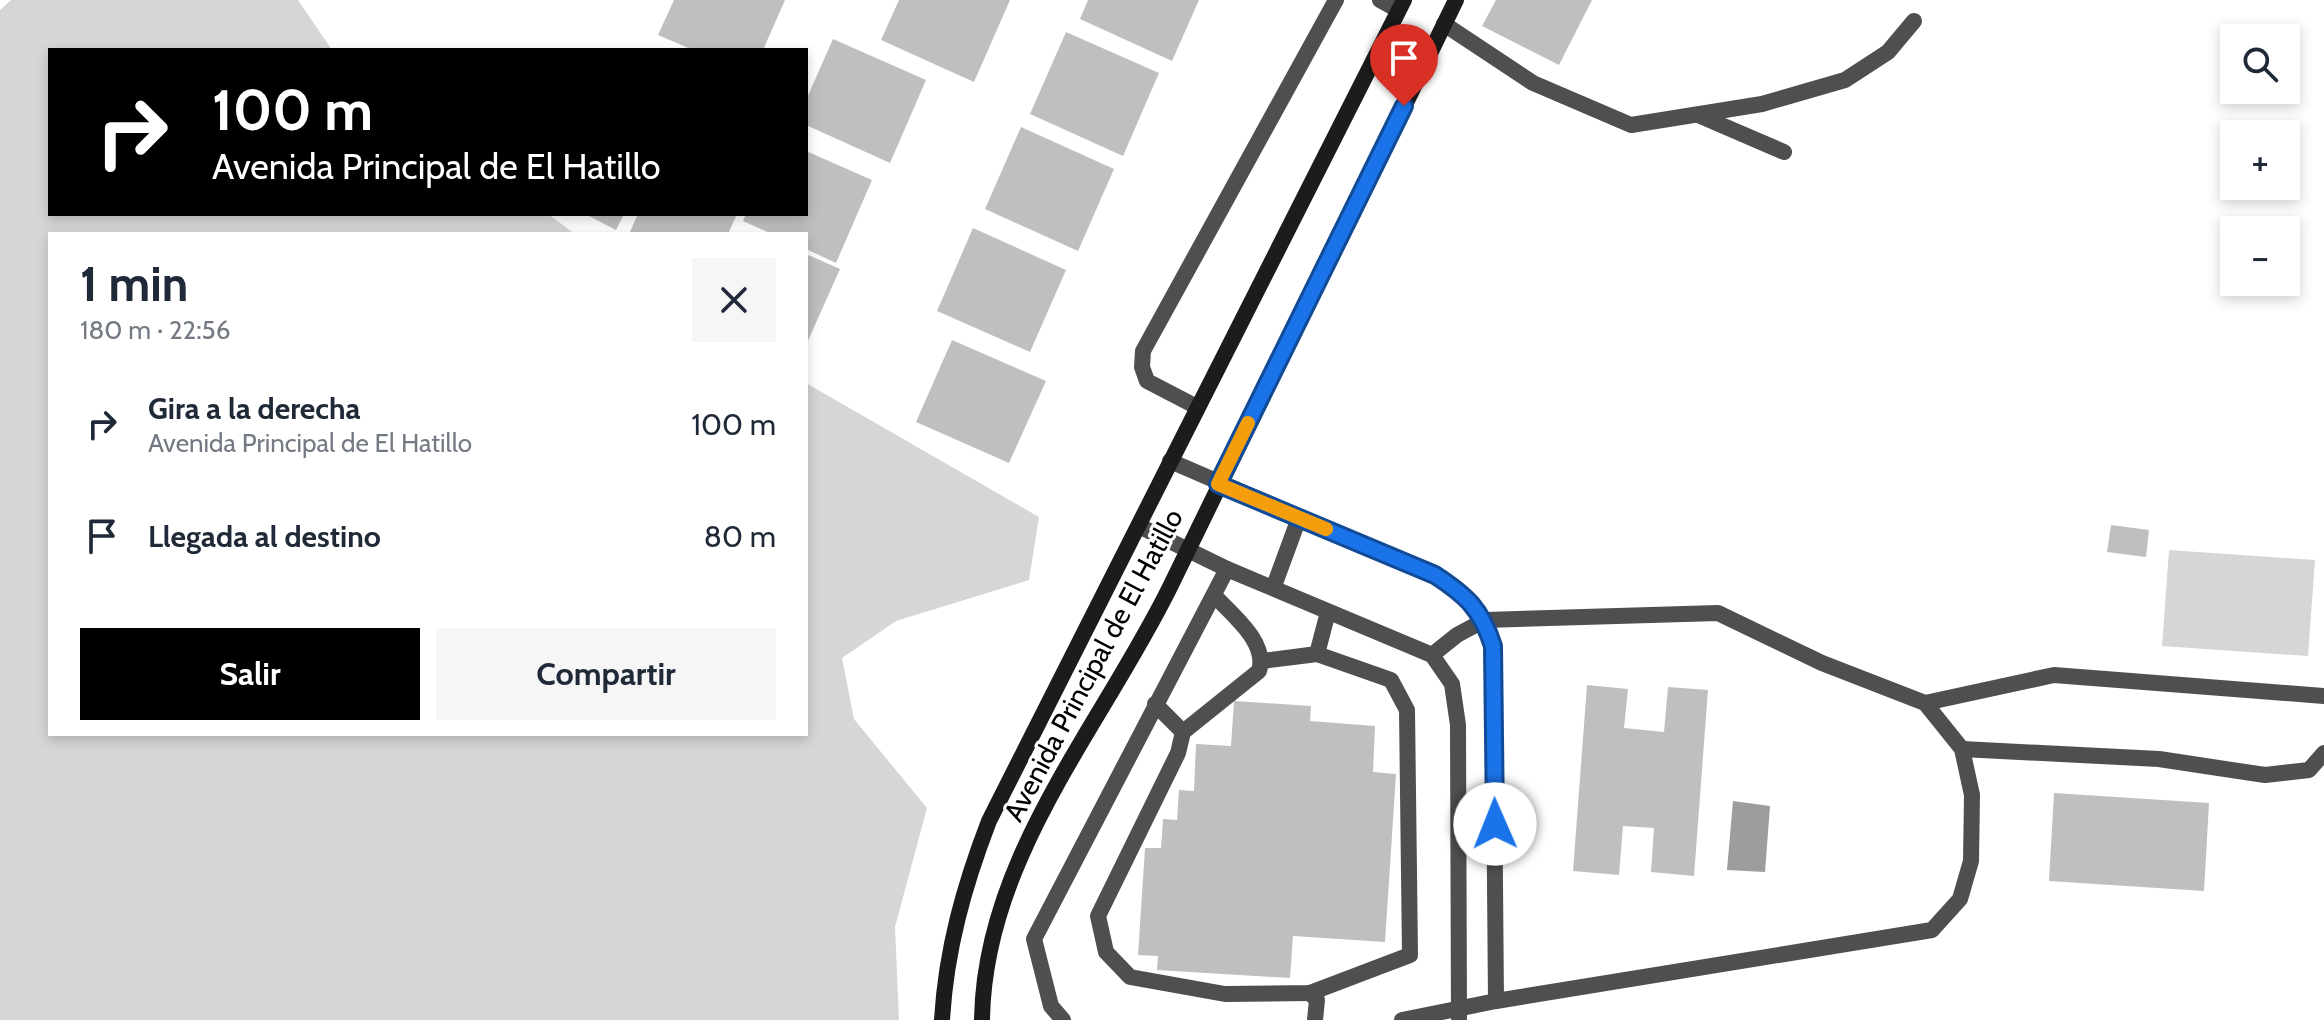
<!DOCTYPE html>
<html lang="es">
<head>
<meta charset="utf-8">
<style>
  body { margin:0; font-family:Cabin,sans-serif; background:#f6f6f7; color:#1f2937; height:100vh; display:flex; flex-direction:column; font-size:30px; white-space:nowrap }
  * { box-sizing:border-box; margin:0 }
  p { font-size:26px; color:#747a83 }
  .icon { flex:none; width:44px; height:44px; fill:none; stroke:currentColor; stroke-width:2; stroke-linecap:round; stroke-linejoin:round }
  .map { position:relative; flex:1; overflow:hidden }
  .side { position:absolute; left:48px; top:232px; width:760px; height:504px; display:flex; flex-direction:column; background:#fff; border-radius:0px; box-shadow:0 4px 12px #0003 }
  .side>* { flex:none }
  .guide { position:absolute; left:48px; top:48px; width:760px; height:168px; border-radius:0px; box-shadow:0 4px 12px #0003; background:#000; color:#fff; overflow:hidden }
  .controls { position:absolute; left:2220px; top:24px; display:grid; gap:16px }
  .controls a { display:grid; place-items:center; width:80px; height:80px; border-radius:0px; background:#fff; box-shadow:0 4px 12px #0003; font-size:40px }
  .pin { position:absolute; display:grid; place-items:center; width:68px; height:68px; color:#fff; margin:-82px -34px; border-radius:50% 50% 50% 0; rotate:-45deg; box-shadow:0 0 8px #0007 }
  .pin .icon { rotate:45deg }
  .me { position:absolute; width:88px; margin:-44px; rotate:359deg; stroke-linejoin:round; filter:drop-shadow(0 0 6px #0008) }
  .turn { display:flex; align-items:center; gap:28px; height:168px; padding:0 32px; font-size:36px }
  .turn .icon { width:104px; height:104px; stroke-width:2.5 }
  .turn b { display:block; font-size:56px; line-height:68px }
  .round { display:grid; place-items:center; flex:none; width:84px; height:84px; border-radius:0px; background:#f6f6f7 }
  .head { display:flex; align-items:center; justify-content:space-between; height:136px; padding:0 32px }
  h1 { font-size:48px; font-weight:700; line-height:60px }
  .button { display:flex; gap:16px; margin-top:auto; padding:16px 32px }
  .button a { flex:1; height:92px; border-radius:0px; background:#000; color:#fff; font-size:32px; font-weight:700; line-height:92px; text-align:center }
  .button a+a { background:#f6f6f7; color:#1f2937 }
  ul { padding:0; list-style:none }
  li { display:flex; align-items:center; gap:24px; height:112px; padding:0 32px }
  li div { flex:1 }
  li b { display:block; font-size:30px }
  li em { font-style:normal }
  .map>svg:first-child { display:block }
  .green { fill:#d6d6d6 }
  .water { fill:#9d9d9d }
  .building { fill:#bfbfbf }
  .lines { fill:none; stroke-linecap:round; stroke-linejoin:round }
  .service { stroke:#4f4f4f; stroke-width:16 }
  .minor { stroke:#4f4f4f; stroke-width:16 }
  .secondary { stroke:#1c1c1c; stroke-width:16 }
  .route-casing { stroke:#114b97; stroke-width:20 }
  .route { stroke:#1a73e8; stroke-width:14 }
  .slow { stroke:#f59e0b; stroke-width:14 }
  .labels { text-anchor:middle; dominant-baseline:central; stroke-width:6; stroke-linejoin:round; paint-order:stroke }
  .street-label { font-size:28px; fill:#000; stroke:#fff }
</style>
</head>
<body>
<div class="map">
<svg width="2324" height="1020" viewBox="0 0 2324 1020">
  <rect width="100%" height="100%" fill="#fff"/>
  <!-- green -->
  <g class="green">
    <path d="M11,0h287l34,50h-282v164h498l27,20h-525v500h756v-351l233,134 -10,63 -133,41 -54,37 12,61 73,89 -32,119 4,93h-899v-1010z"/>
    <path d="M2169,550l146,10 -7,96 -146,-10z"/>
  </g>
  <!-- water -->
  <path class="water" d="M1733,801l37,5 -5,66 -38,-2z"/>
  <!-- building -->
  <g class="building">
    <path d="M674,0h111l-22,50h-70l-35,-15z"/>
    <path d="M899,0h111l-36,82 -93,-42z"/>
    <path d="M1088,0h111l-27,61 -92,-42z"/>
    <path d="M1496,0h96l-33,65 -77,-39z"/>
    <path d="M1066,32l93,41 -36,83 -93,-42z"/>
    <path d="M833,39l93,41 -36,83 -84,-38v-25z"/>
    <path d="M1021,127l93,42 -36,82 -93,-42z"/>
    <path d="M806,151l66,29 -36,83 -30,-14v-15h-34l-29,-13 3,-7h60z"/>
    <path d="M585,214h39l-8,16z"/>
    <path d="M638,214h99l-9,20h-99z"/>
    <path d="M973,228l93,42 -36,82 -93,-41z"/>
    <path d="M806,254l34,15 -34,76z"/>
    <path d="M952,340l94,41 -37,82 -93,-41z"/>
    <path d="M2111,525l38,5 -3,27 -39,-5z"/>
    <path d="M1587,685l41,4 -4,39 40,4 4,-45 40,3 -14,186 -43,-4 3,-44 -31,-2 -4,49 -46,-4z"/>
    <path d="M1234,701l77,5 -1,15 65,5 -2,46 23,2 -11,168 -92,-6 -3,42 -133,-8 1,-14 -20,-1 7,-107h16l2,-29 14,1 2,-30 15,1 2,-47 35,2z"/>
    <path d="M2054,793l155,10 -5,88 -155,-10z"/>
  </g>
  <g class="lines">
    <!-- service -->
    <g class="service">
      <path d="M1444,24l89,59 98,42 131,-21 83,-24 43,-28 26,-31"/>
      <path d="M1698,115l86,37"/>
      <path d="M1197,407l-50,-26 -5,-14 1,-16 193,-351"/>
      <path d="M1262,661l55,-7"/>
      <path d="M1155,704l28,28 -5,21 -80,163 8,36 24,25 95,17 85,-1 100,-38 -3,-245 -16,-30 -74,-26 11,-42"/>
      <path d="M1183,732l76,-61c9,-29 -27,-56 -45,-76"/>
      <path d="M1310,993l7,7 -2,20"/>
    </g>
    <!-- minor -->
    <g class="minor">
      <path d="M1380,0l18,10"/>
      <path d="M1170,461l265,114c32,22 46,33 58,71l3,355"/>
      <path d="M1139,526l88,43 205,86 20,29 6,41 1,293"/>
      <path d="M1274,586l25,-68"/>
      <path d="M1925,703l129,-28 270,21"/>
      <path d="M1962,749l197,10 106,16 44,-5 15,-17"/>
      <path d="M1063,1020l-12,-14 -17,-67 193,-370"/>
      <path d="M1402,1020l94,-19 436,-71 28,-31 11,-38 1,-66 -10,-46 -37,-46 -103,-40 -104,-50 -233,7 -28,15 -25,20"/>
    </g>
    <!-- secondary -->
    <g class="secondary">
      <path d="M942,1020c4,-70 22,-134 47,-199l415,-821"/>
      <path d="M982,1020c2,-162 119,-293 188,-433 96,-195 190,-392 286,-587"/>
    </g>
  </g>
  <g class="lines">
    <!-- route casing -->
    <g class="route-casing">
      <path id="route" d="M1404,106l-186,378 217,91c32,21 46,34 58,71l2,178"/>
    </g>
    <!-- route -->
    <use href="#route" class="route"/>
    <!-- slow -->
    <path class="slow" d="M1248,423l-30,61 108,45"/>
  </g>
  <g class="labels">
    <!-- street labels -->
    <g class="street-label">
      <text transform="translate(1093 665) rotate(-62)">Avenida Principal de El Hatillo</text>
    </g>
  </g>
</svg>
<div class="controls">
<a><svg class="icon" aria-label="search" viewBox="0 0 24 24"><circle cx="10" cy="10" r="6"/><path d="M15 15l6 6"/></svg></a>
<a>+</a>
<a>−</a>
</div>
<div class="pin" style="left:1404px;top:106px;background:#d93025"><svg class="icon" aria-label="arrive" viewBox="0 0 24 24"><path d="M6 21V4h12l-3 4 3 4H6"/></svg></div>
<svg class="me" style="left:1495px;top:824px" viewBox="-20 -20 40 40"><circle r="19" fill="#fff"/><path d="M0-13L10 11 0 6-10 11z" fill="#1a73e8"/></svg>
<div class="guide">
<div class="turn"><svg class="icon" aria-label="right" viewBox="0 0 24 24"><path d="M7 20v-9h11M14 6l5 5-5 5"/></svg><div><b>100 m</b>Avenida Principal de El Hatillo</div></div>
</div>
<section class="side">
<div class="head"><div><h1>1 min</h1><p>180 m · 22:56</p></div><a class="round"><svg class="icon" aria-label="close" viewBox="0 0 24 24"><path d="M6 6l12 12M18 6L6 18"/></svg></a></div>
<ul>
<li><svg class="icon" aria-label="right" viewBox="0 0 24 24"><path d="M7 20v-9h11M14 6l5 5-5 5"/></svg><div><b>Gira a la derecha</b><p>Avenida Principal de El Hatillo</p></div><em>100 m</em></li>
<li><svg class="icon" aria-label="arrive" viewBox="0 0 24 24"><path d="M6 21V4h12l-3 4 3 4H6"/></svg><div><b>Llegada al destino</b></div><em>80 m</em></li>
</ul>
<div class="button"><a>Salir</a><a>Compartir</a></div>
</section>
</div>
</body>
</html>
